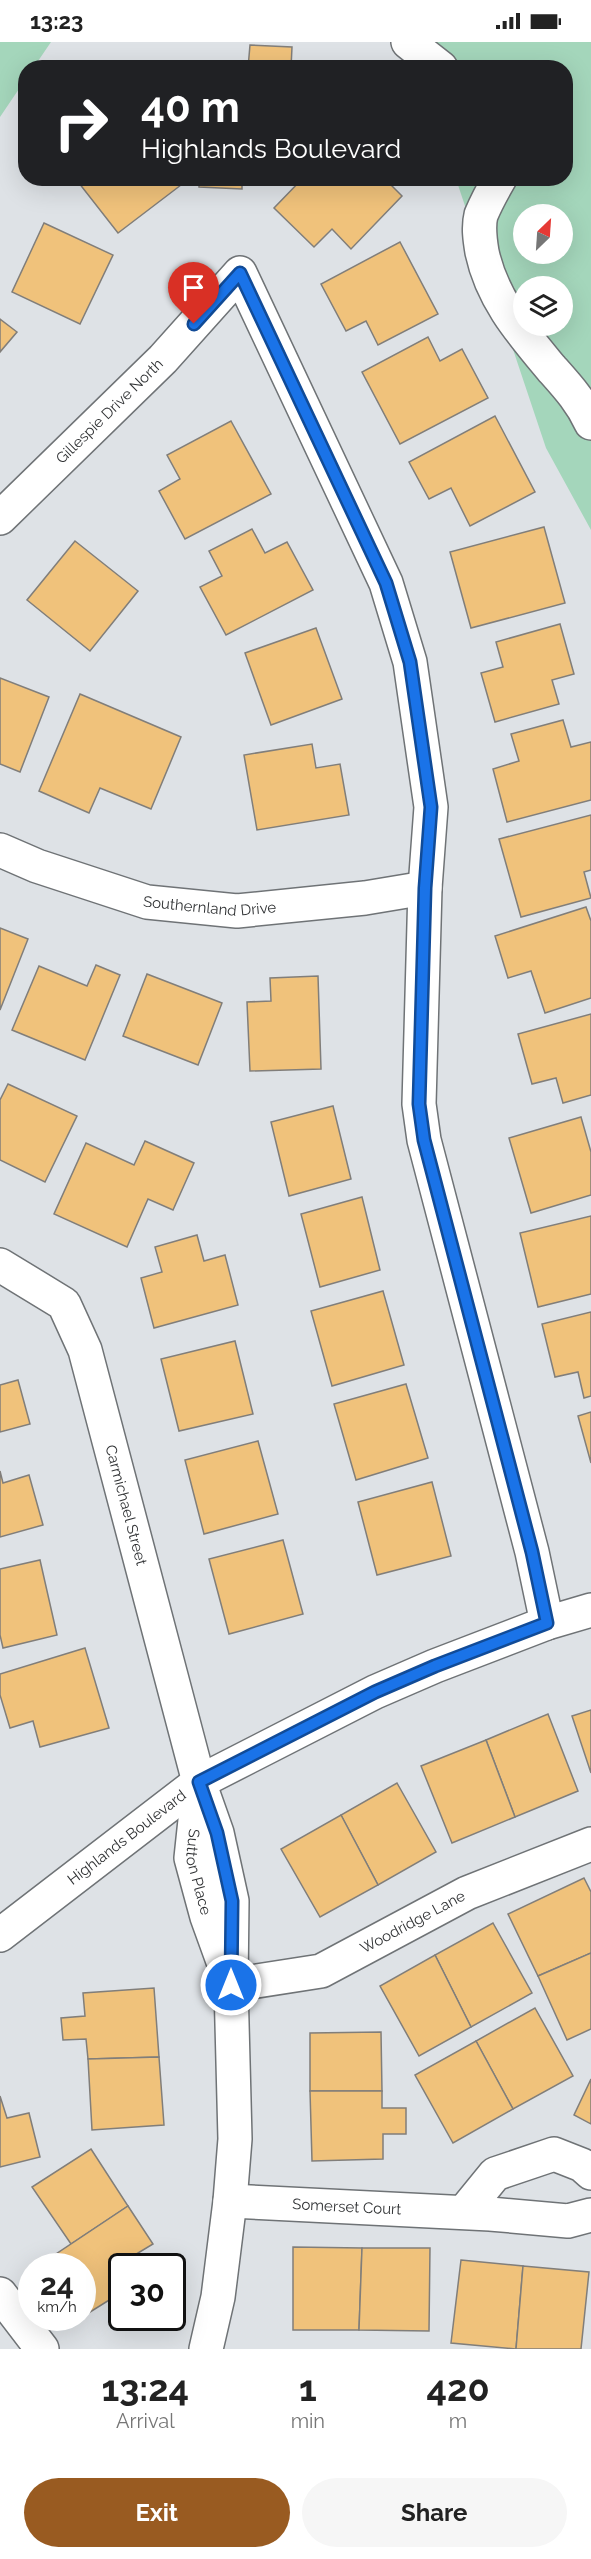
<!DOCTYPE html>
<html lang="en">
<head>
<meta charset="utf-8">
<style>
  body { margin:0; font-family:Raleway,sans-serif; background:#f6f6f6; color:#222; height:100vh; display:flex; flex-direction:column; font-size:22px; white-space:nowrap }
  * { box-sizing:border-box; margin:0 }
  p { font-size:20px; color:#767676 }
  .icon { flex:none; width:33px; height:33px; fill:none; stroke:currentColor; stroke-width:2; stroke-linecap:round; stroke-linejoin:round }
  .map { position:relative; height:2307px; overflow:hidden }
  .details { display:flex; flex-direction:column; background:#fff; flex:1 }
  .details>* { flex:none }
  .hud { position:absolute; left:18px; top:18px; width:555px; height:126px; border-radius:24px; box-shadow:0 6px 24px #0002; background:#202124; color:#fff; overflow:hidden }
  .needle { width:39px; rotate:25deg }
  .controls { position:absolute; left:513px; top:162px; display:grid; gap:12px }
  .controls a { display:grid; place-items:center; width:60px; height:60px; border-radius:50%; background:#fff; box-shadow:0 6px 24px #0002; font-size:30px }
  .speed { position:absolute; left:18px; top:2211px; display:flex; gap:12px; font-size:30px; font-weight:700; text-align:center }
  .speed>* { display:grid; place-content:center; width:78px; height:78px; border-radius:50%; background:#fff; box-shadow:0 6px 24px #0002; line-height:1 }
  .speed small { font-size:15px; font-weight:400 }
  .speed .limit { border:3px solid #111; border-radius:9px; background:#fff; color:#111 }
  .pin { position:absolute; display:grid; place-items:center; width:51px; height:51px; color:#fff; margin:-62px -26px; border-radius:50% 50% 50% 0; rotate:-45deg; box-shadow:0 0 6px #0007 }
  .pin .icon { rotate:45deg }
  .me { position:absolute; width:66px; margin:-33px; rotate:0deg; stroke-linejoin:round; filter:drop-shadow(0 0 4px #0008) }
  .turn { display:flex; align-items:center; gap:21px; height:126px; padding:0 24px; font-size:27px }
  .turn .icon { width:78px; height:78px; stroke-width:2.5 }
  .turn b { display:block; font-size:42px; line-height:51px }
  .eta { display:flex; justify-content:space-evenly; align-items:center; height:102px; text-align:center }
  .eta b { font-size:36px; font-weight:700; line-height:42px }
  .cta { display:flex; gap:12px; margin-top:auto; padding:12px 24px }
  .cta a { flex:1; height:69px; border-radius:36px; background:#995b21; color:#fff; font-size:24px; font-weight:700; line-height:69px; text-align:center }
  .cta a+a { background:#f6f6f6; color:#222 }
  .status { display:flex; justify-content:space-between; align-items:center; height:42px; padding:0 30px; background:#fff; direction:ltr }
  .status svg { height:16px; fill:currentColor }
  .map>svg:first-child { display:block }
  .green { fill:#a4d6bb; fill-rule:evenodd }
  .building { fill:#f0c27b; stroke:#817e7a; stroke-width:1.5 }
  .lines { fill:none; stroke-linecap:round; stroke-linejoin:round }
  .minor-casing { stroke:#6f7376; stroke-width:36 }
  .minor { stroke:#fff; stroke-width:33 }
  .route-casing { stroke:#114b97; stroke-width:15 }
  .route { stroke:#1a73e8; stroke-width:10 }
  .labels { text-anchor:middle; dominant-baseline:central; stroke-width:4.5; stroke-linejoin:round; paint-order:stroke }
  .street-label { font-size:15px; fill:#313335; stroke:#fff }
</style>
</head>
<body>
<div class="status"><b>13:23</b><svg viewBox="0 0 49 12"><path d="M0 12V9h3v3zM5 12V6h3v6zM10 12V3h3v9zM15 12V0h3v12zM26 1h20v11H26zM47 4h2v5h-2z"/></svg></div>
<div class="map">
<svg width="591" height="2307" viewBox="0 0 591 2307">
  <rect width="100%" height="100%" fill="#dee2e6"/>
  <!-- green -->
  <g class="green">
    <path d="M0,0h51l-17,25 -8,1 -1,12 -25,37z"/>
    <path d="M404,0h187v488l-45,-82 -90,-269 110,-1v-110l-148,-1zM524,172h38v40h-38zM524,244h38v40h-38z"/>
  </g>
  <!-- building -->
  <g class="building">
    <path d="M250,3l42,2 -1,21h-43z"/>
    <path d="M75,136h100l6,7 -63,48z"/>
    <path d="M199,136h43v11l-43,-2z"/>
    <path d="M303,136h81l18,18 -51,53 -19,-20 -18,18 -40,-39z"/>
    <path d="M44,181l69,32 -33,69 -68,-32z"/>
    <path d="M400,200l38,72 -60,31 -12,-24 -20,10 -25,-47z"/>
    <path d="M0,277l17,13 -17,20z"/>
    <path d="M428,295l12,24 22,-12 26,49 -88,46 -38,-72z"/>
    <path d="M495,374l40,76 -65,34 -19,-38 -22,11 -20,-37z"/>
    <path d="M231,379l40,73 -86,45 -26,-48 21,-12 -13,-24z"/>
    <path d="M544,485l21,76 -94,25 -21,-76z"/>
    <path d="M252,487l13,24 22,-11 26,48 -87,45 -26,-48 22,-11 -13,-25z"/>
    <path d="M75,499l63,50 -48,60 -63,-51z"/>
    <path d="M560,582l14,50 -22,6 7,24 -64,18 -14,-49 22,-6 -7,-25z"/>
    <path d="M316,586l26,71 -71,26 -26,-72z"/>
    <path d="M0,636l49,19 -29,75 -20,-8z"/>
    <path d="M80,652l101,43 -30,72 -51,-21 -11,25 -50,-22z"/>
    <path d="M563,678l8,27 20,-5v58l-84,22 -14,-53 26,-8 -8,-27z"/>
    <path d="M312,702l4,24 24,-4 9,51 -92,15 -13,-75z"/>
    <path d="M591,773v55l-7,2 7,26 -70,19 -22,-78z"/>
    <path d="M586,865l5,14v77l-46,15 -14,-42 -23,7 -13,-42z"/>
    <path d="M0,886l28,11 -28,71z"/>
    <path d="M96,923l24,10 -35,85 -73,-30 27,-64 48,20z"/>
    <path d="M147,932l75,29 -24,62 -75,-29z"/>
    <path d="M318,934l3,93 -71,2 -3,-69 24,-1 -1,-23z"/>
    <path d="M591,972v81l-28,8 -7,-25 -24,6 -14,-50z"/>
    <path d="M8,1042l69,32 -32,66 -45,-22v-60z"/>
    <path d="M333,1064l18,73 -62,17 -18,-74z"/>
    <path d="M581,1075l10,35v43l-60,18 -22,-75z"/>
    <path d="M145,1099l49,22 -21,47 -25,-11 -21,48 -73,-33 32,-71 48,22z"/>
    <path d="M362,1155l18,73 -60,17 -19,-73z"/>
    <path d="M591,1174v78l-53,13 -18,-74z"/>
    <path d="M197,1193l7,26 21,-6 13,50 -84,23 -13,-50 21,-6 -7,-25z"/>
    <path d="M383,1249l21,74 -72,21 -21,-75z"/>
    <path d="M591,1270v84l-7,2 -6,-26 -23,5 -13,-53z"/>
    <path d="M235,1299l18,73 -74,17 -18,-72z"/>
    <path d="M18,1338l12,44 -30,8v-47z"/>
    <path d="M406,1342l22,74 -72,22 -22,-76z"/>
    <path d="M591,1370v51l-13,-47z"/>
    <path d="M258,1399l20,73 -74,20 -19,-74z"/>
    <path d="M0,1429l3,12 26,-8 14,50 -43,12z"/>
    <path d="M432,1440l19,74 -74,19 -19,-73z"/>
    <path d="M283,1498l20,74 -74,20 -20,-75z"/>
    <path d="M40,1518l17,75 -54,13 -3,-13v-66z"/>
    <path d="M85,1606l24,80 -69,19 -7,-26 -23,7 -10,-33v-21z"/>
    <path d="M591,1668v63l-19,-57z"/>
    <path d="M548,1672l30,77 -63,26 -29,-77z"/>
    <path d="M486,1698l29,77 -63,26 -31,-77z"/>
    <path d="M397,1741l39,69 -58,33 -37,-70z"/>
    <path d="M341,1773l37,70 -58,32 -39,-68z"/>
    <path d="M584,1836l7,14v61l-53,23 -30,-62z"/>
    <path d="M493,1881l39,70 -61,34 -36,-72z"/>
    <path d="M591,1911v76l-24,11 -29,-64z"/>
    <path d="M435,1913l36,72 -52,29 -39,-70z"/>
    <path d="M154,1946l5,69 -71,2 -2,-20 -23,1 -2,-22 24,-2 -2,-23z"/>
    <path d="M535,1966l38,68 -60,33 -37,-68z"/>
    <path d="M381,1990l1,59h-72v-58z"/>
    <path d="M476,1999l37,68 -60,34 -38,-68z"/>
    <path d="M159,2015l5,68 -72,5 -4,-71z"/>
    <path d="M591,2037v45l-17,-9z"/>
    <path d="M310,2049h72v17h24v26h-23v25l-71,2z"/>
    <path d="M0,2054l7,22 22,-5 11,44 -40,10z"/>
    <path d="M91,2107l37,57 -57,38 -39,-57z"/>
    <path d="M128,2164l25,38 -20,12 7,10h-18v26l-35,22 -5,-7v-41h-26l-6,-8z"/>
    <path d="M293,2205l69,1 -3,82h-66z"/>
    <path d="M362,2206h68l-1,83 -70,-1z"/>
    <path d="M461,2218l62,6 -7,83 -65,-6z"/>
    <path d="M523,2224l66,6 -8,77h-65z"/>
  </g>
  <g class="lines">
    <!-- minor casing -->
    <g class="minor-casing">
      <g id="minor">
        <path d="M408,0l33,26"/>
        <path d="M500,136c-7,12 -14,25 -19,37 -3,12 -1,25 1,37 10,47 39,80 69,116 16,18 30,33 40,55"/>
        <path id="s1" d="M0,476l163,-159 77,-86 146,310 24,79 21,145 -6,81 -6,216 5,36 108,412 15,71"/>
        <path id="s2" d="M0,808l37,16 110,36 90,9 128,-13 60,-10"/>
        <path id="s3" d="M0,1223l64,39 21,46 114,432 18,51 15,68 -1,84 4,154 -5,62 -12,96 -12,52"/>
        <path id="s4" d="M198,1750l-7,66 16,59 17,47"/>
        <path id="s5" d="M0,1893l199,-153 176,-90 60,-26 112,-43 44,-13"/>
        <path id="s6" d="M231,1943l90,-14 146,-78 124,-49"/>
        <path id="s7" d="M230,2159l260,13 78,7 23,-6"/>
        <path d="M464,2170l31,-38 59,-20 28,11 9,8"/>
        <path d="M0,2252l42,55"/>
      </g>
    </g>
    <!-- minor -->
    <use href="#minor" class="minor"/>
  </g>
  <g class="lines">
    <!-- route casing -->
    <g class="route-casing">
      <path id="route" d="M194,282l46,-51 146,310 24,79 21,145 -6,81 -6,216 5,36 108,412 15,71 -112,43 -60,26 -176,90 18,51 15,68 -1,84"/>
    </g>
    <!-- route -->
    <use href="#route" class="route"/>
  </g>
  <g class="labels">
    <!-- street labels -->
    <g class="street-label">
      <text stroke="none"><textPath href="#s1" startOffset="153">Gillespie Drive North</textPath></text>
      <text stroke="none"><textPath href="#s2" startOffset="219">Southernland Drive</textPath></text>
      <text stroke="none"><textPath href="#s3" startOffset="286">Carmichael Street</textPath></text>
      <text stroke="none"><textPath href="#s5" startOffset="160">Highlands Boulevard</textPath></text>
      <text stroke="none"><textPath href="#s4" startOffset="81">Sutton Place</textPath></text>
      <text stroke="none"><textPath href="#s6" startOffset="195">Woodridge Lane</textPath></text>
      <text stroke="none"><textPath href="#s7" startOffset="117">Somerset Court</textPath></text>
    </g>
  </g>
</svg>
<div class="controls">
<a><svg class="needle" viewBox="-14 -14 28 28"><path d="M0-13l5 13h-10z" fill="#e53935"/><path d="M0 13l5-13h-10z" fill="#767676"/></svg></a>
<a><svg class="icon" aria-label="layers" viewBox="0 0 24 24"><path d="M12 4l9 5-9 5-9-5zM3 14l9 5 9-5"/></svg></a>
</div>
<div class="speed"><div>24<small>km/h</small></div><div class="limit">30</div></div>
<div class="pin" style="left:194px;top:282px;background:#d93025"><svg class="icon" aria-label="arrive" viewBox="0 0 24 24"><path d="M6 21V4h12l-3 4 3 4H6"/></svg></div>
<svg class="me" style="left:231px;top:1943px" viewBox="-20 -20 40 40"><circle r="17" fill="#1a73e8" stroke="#fff" stroke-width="3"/><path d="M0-11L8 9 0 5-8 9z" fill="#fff"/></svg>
<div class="hud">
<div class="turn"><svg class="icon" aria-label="right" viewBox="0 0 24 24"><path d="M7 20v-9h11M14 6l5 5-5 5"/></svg><div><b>40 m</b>Highlands Boulevard</div></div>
</div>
</div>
<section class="details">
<div class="eta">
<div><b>13:24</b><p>Arrival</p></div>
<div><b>1</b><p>min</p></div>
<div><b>420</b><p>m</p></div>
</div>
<div class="cta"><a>Exit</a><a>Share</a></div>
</section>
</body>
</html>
